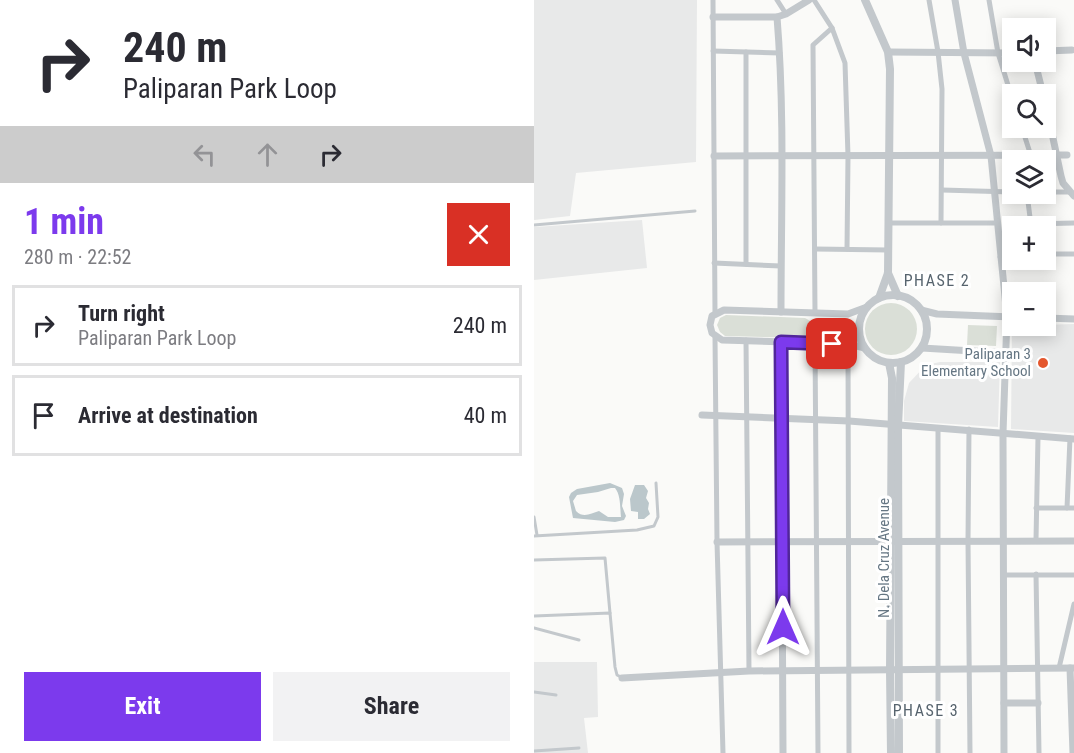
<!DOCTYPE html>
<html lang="en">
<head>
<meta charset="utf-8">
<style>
  body { margin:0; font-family:"Roboto Condensed",sans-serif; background:#f2f2f3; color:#2b2b33; height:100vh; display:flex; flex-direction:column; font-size:22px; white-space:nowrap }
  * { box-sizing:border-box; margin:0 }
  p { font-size:20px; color:#7c7c81 }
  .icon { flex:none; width:33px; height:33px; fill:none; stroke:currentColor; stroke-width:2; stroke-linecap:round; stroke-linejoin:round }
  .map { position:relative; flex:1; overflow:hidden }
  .sheet { display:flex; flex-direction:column; background:#fff; width:534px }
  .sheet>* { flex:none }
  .guide { background:#fff; color:#2b2b33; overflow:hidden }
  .fabs { position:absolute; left:468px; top:18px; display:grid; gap:12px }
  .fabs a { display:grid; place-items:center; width:54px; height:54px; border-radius:0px; background:#fff; box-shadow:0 3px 15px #0003; font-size:30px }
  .pin { position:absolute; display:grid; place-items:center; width:51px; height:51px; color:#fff; margin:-26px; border-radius:12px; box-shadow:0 3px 9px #0006 }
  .me { position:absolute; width:66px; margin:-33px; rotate:0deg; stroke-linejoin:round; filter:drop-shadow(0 0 4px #0008) }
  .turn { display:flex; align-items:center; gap:21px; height:126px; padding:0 24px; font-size:27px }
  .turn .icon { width:78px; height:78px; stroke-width:2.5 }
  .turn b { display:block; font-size:42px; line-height:51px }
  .lanes { display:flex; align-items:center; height:57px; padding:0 24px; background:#0003; justify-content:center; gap:30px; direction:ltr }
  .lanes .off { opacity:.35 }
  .round { display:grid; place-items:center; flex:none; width:63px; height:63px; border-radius:0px; background:#f2f2f3 }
  .head { display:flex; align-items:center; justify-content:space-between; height:102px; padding:0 24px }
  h1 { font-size:36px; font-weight:700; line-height:45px; color:#7c3aed }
  .cta { display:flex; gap:12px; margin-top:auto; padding:12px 24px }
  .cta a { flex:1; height:69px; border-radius:0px; background:#7c3aed; color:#fff; font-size:24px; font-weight:700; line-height:69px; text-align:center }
  .cta a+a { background:#f2f2f3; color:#2b2b33 }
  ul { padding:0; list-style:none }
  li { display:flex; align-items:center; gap:18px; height:81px; margin:0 12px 9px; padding:0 12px; border:3px solid #e1e1e2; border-radius:0px }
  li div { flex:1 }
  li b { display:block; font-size:22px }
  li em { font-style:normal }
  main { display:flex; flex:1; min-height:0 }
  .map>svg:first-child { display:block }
  .built { fill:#e8e9e9 }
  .green { fill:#dadfd7 }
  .water { fill:#bbc7cb; fill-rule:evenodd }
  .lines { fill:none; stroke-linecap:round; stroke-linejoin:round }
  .service { stroke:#c3c8cc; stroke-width:3 }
  .pedestrian { stroke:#c3c8cc; stroke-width:5 }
  .minor { stroke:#c3c8cc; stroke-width:7 }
  .tertiary { stroke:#c3c8cc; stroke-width:8 }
  .route-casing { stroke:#51269a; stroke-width:15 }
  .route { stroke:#7c3aed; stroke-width:10 }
  .poi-dot { fill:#e4572e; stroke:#fff; stroke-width:2 }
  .labels { text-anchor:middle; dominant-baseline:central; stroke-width:6; stroke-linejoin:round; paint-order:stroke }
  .poi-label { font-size:15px; fill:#657683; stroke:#fff; text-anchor:end }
  .street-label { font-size:15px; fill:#657683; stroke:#fff }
  .neighbourhood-label { font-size:16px; letter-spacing:1.5px; fill:#57646e; stroke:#fff }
</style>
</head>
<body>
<main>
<section class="sheet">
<div class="guide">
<div class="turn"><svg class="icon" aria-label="right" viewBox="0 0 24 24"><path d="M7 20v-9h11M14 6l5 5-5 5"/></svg><div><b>240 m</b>Paliparan Park Loop</div></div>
<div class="lanes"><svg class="icon off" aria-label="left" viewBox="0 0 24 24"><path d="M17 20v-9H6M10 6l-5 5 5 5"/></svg><svg class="icon off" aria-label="ahead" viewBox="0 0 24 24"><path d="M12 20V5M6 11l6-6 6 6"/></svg><svg class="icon" aria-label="right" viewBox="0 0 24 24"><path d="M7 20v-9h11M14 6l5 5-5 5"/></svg></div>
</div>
<div class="head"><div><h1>1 min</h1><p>280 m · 22:52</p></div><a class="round" style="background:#d93025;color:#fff"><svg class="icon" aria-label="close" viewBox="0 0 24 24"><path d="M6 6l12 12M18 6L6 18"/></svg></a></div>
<ul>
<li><svg class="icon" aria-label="right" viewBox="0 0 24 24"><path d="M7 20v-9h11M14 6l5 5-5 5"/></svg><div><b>Turn right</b><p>Paliparan Park Loop</p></div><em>240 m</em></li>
<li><svg class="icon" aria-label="arrive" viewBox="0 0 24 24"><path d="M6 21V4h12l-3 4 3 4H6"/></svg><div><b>Arrive at destination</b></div><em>40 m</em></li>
</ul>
<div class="cta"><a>Exit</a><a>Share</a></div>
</section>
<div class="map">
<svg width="540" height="753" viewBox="0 0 540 753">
  <rect width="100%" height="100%" fill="#fafaf8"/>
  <!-- built -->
  <g class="built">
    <path d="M0,0h163l-1,162 -120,11 -6,43 -36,4z"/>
    <path d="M108,220l5,48 -113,12v-53z"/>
    <path d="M478,322v4l62,-2v109l-63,-4z"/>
    <path d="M406,362h60l-2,65 -94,-6v-20l5,-18 17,-18z"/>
    <path d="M0,662h63l1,55 -14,1 4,35h-54z"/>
  </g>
  <!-- green -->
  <g class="green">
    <circle cx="357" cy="329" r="26"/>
    <path d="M192,315l79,3 7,4 2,6 -3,7 -7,3 -79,-2 -5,-4 -3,-7 3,-7z"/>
    <path d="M282,318l33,1v20h-33z"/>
    <path d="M434,325l29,1 -1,20 -29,-1z"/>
  </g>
  <!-- water -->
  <g class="water">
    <path d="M76,483l12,5 2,6 -2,12 4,10 -2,4 -9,2 -42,-4 -4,-21 2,-4 6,-4zM77,488h4c6,7 5,21 6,29h-13l-9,-6c-8,2 -15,8 -23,0l-3,-10 4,-6 21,-3z"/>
    <path d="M101,485h9l4,6 -2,7 3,5 -1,6 2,5 -6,5h-6v-7l-7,-1 -1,-12z"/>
  </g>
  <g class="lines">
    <!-- service -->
    <g class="service">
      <path d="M0,225l161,-14"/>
      <path d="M0,517l3,18"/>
      <path d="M0,536l103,-6 17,-4 4,-9 -2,-34"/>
      <path d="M0,560l71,-2 5,55"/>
      <path d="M0,616l76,-3 5,54 2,8 4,2"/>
      <path d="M0,628l45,12"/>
      <path d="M0,692l22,3"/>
      <path d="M0,751l45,-3"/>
    </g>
    <!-- pedestrian -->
    <g class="pedestrian">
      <path d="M179,0l2,314"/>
      <path d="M243,0l9,14"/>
      <path d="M280,0l18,28 13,35 3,93 -1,93"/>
      <path d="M395,0l9,52 4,37 -1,134"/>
      <path d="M455,0l9,53 14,45"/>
      <path d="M179,51l67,2"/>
      <path d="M488,128l9,28"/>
      <path d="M408,190l70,2"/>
      <path d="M512,192h24"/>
      <path d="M493,194l4,31"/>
      <path d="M354,223h108"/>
      <path d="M497,224l43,-1"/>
      <path d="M281,249l73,1"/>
      <path d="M512,254h28"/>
      <path d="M466,257l12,-1"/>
      <path d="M180,263l67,3"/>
      <path d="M212,264v-212"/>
      <path d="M281,313l-2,-268 19,-17"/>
      <path d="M181,337l2,205 6,211"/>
      <path d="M212,340l3,331"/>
      <path d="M281,343l3,410"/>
      <path d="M314,344l1,409"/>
      <path d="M404,428v325"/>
      <path d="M435,429l-1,112 2,212"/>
      <path d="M502,508h38"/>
      <path d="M533,508l3,-70"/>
      <path d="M502,540l2,-103"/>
      <path d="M502,574l3,179"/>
      <path d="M470,575h70"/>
      <path d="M525,668l15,-64"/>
    </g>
    <!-- minor -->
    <g class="minor">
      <path d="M421,0l9,53 27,103 16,161 -4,116 1,320"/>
      <path d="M179,17h64"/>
      <path d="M512,51l26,-1"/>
      <path d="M354,52l124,1"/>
      <path d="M501,62l8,32"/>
      <path d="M512,105l15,71 2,7 11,13"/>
      <path d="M180,156l353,-1"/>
      <path d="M387,310l16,4 75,3"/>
      <path d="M247,312c0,-98 4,-197 -4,-295l9,-3 23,-14"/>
      <path d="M512,318l28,1"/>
      <path d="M247,342l2,411"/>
      <path d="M331,348l-17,-4 -126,-4 -10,-7 -2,-8 2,-9 12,-6 124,4 19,-7"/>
      <path d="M388,348l84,5"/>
      <path d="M168,415l147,6 225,18"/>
      <path d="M183,542l357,-1"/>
      <path d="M536,668l3,85"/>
      <path d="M88,678l127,-7 325,-3"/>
      <path d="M470,703h34"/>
    </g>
    <!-- tertiary -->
    <g class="tertiary">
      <path d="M331,0l23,52 2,17 -2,204 -9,25"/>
      <path d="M354,273l10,23"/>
      <circle cx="359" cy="329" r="34"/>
      <path d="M355,363l3,15 -2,292 1,83"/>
      <path d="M365,753l-1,-327 3,-64"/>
    </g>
  </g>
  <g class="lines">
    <!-- route casing -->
    <g class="route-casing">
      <path id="route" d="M249,627l-2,-285 51,2"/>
    </g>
    <!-- route -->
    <use href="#route" class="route"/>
  </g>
  <!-- markers -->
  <circle class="poi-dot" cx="509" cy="363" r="6"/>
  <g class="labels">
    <!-- poi labels -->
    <g class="poi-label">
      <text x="497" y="354">Paliparan 3<tspan x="497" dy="17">Elementary School</tspan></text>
    </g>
    <!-- street labels -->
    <g class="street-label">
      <text transform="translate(350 558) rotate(-90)">N. Dela Cruz Avenue</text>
    </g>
    <!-- neighbourhood labels -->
    <g class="neighbourhood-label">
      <text x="403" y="280">PHASE 2</text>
      <text x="392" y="710">PHASE 3</text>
    </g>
  </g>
</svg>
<div class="fabs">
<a><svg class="icon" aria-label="sound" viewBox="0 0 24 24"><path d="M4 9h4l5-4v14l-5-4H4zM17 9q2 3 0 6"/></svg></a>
<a><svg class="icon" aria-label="search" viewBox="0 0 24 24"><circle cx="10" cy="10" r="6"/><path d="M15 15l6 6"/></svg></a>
<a><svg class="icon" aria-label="layers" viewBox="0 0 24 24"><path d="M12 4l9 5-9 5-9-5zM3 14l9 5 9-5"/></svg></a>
<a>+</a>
<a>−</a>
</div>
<div class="pin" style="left:298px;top:344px;background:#d93025"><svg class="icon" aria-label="arrive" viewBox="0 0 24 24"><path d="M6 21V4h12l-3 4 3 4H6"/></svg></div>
<svg class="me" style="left:249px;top:627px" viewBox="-20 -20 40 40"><path d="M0-17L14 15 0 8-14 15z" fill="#7c3aed" stroke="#fff" stroke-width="4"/></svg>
</div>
</main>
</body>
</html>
